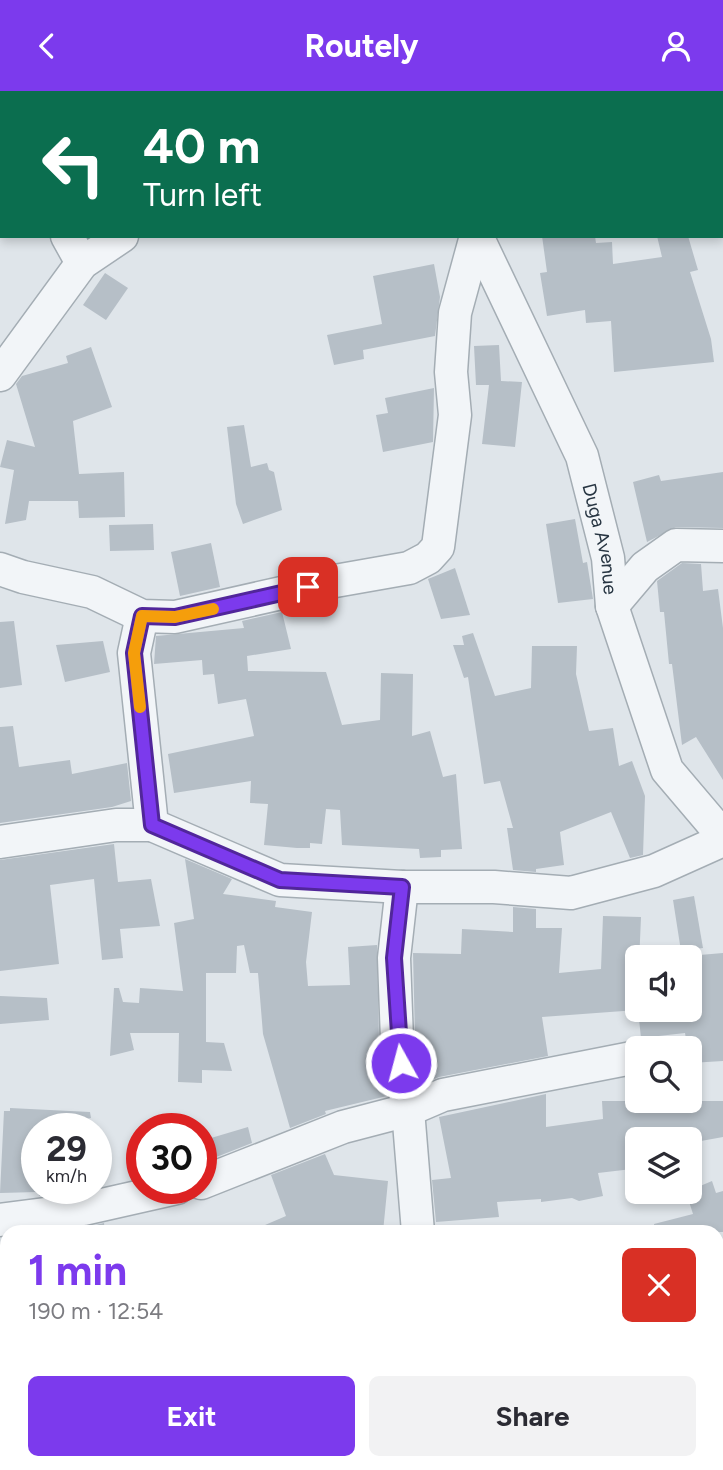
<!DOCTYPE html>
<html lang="en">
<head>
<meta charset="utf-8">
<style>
  body { margin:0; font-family:Figtree,sans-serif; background:#f2f2f3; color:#2b2b33; height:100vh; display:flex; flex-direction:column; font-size:26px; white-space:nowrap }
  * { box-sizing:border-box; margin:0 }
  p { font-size:23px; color:#7c7c81 }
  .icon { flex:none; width:38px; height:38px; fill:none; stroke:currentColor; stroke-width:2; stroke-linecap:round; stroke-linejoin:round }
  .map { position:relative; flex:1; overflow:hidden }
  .side { position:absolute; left:0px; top:1134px; width:724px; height:245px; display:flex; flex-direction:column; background:#fff; border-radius:21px 21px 0 0; box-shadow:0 4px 10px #0003 }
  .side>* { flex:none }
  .top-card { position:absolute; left:0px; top:0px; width:724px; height:147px; box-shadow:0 4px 10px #0003; background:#0b6e4f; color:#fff; overflow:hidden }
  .buttons { position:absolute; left:625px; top:854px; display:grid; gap:14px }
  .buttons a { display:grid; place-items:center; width:77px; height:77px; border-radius:10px; background:#fff; box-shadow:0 4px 10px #0003; font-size:35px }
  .speed { position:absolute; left:21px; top:1022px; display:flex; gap:14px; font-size:35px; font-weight:700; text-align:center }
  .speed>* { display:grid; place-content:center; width:91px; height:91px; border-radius:50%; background:#fff; box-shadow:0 4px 10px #0003; line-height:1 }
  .speed small { font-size:18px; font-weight:400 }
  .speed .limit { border:10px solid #d22; background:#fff; color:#111 }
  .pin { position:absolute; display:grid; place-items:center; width:60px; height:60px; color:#fff; margin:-30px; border-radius:14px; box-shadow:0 4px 10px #0006 }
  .me { position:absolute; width:77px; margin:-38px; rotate:353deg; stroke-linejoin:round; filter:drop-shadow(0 0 5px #0008) }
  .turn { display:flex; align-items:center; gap:24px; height:147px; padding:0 28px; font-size:32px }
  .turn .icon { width:91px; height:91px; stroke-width:2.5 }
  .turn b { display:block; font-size:49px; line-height:60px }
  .round { display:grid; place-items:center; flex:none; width:74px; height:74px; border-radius:10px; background:#f2f2f3 }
  .overview { display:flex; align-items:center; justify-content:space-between; height:119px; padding:0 28px }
  h1 { font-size:42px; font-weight:700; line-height:52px; color:#7c3aed }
  .action { display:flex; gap:14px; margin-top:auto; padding:14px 28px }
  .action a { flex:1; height:80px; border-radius:10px; background:#7c3aed; color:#fff; font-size:28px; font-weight:700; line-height:80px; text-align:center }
  .action a+a { background:#f2f2f3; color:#2b2b33 }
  header { display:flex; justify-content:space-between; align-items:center; height:91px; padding:0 28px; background:#7c3aed; color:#fff; font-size:32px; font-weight:700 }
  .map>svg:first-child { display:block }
  .building { fill:#b6bfc7 }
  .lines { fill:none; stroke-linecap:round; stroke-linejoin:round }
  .minor-casing { stroke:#a4adb4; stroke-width:35 }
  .minor { stroke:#f2f5f8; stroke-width:32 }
  .route-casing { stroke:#51269a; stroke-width:18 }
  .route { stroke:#7c3aed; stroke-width:12 }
  .slow { stroke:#f59e0b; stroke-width:12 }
  .labels { text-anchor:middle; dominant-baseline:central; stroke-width:5; stroke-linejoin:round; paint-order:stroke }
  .street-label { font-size:19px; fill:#273542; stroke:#eff3f7 }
</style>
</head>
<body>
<header><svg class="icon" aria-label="back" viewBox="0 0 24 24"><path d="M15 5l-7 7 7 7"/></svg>Routely<svg class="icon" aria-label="person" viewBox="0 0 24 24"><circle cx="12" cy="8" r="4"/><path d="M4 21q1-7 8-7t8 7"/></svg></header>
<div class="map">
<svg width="723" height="1379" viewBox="0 0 723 1379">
  <rect width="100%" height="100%" fill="#dfe5ea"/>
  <!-- building -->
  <g class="building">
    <path d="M542,145h53l1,7 16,-1 1,22 49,-7 -5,-21h31l10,34 -8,2 21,67 3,23 -100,10 -3,-51 -25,2 -1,-13 -38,6 -7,-43 7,-1z"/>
    <path d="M434,173l6,33 -5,39 -72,14 1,9 -30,6 -7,-30 55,-11 -9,-48z"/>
    <path d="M105,182l23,15 -22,32 -23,-15z"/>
    <path d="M499,254l2,36 21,1 -7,65 -33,-3 7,-59h-13l-2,-39z"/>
    <path d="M91,256l21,60 -39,14 6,53 45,-2 1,45 -46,1 -1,-17h-49l-3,19 -21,4 9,-54 -14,-3 7,-27 28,7 -19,-63 6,-8 46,-13 -2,-7z"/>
    <path d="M434,297l-1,54 -50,10 -7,-37 12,-2 -3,-15z"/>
    <path d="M244,334l7,42 16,-4 2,7 5,2 8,38 -39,14 -7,-20 -9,-77z"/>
    <path d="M723,381v56l-47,-1 -29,15 -14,-60 26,-7 2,6z"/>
    <path d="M575,428l8,44 4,-1 6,37 -35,4 -12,-79z"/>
    <path d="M153,433l1,26 -44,1 -1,-26z"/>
    <path d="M211,452l9,44 -40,9 -9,-44z"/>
    <path d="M682,472l19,1 2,27 15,-2 5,39v152l-27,-43 -14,8 -10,-81h-3l-5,-52h-4l-3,-31z"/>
    <path d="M455,477l15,47 -29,4 -13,-40z"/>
    <path d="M282,521l9,37 -44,7 1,15 78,1 16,53 38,-5 1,-47 32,1 -1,62 18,-5 13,46 13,-3 6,75 -21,1v7l-21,1 -1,-9 -77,-4 -2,-35 -14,-1 -4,35 -12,-1v5h-13l-33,-3 4,-41 -18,-1 1,-22 -77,12 -6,-39 86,-18 -8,-37 -28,5 -4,-30 -11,1 -1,-15 -48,4 2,-28 88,-8 -2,-7z"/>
    <path d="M14,530l8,64 -22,3v-66z"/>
    <path d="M473,542l22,63 36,-8 1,-42h45l-1,28 13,57 24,-3 6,38 13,-5 13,35 -2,59 -13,3 -19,-46 -51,20 4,33 -28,4v3l-23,-2 -6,-42h6l-13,-47 -16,3 -16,-107 -4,1 -11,-33h11l-2,-9z"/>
    <path d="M103,550l7,31 -45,10 -9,-37z"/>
    <path d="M13,635l6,41 51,-7 2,14 55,-11 4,38 -19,6 -112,16v-96z"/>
    <path d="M114,753l4,38 33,-3 9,47 -40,3 3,29 -21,2 -8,-81 -44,6 9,79 -59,7v-111z"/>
    <path d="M185,768l47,20 -9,15 53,7 -1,6 37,5 -6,50 2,24 42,-1 -2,-38 29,-2 2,96 8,55 -62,15 1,3 -36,14 -27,-94 -5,-61h-8l-6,-28 -7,1 -1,27h-30v69l18,1 8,28 -30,-1v13l-24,-1 1,-49h-49l4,17 -24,6 4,-68h5l4,14 16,1 1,-15 43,3 -9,-68 20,-4z"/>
    <path d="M694,805l9,52 -22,3 -8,-51z"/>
    <path d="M513,816l23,2v19h26l-3,45 42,-4 2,-53 38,1 -4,93 -95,7 6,39 -109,21 -17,7 -7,-46 -2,-85 48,1 1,-25 51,3z"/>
    <path d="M723,862v108l-33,2 -5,-30 -44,5 -3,-28h54l-4,-54z"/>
    <path d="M0,905l47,2 2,22 -49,4z"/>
    <path d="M546,1003v33l57,-8 -1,-18h121v36l-33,6v-4h-53v5h-8l3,25 -34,4 5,23 -24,5 -7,-3 -31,4v-3l-44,3 2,15 -63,5 -4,-42 19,-2 -12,-61z"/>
    <path d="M10,1017l80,4 1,6 -54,11v63l-37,1 4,-82h6z"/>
    <path d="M248,1036l4,16 -51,20v-22z"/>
    <path d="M325,1063l9,21 54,6 -5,51h-134l37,-16 -15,-41z"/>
    <path d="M712,1090l4,12 7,-2v41h-68l-1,-8 39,-10 -7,-22z"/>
    <path d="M38,1097h54l-53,8z"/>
    <path d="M104,1132l1,9h-55l37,-5z"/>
  </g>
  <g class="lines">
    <!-- minor casing -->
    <g class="minor-casing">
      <g id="minor">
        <path d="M31,0l1,2"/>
        <path d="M432,2l3,-2"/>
        <path d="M67,145l15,27"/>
        <path id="s1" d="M477,145l105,220 26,102 4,48 55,164 56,66"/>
        <path d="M0,284l82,-112 40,-27"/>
        <path d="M0,478l23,8 69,15 50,24 33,1 160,-36 74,-13 19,-10 10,-11 17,-132 -4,-43 4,-59 21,-77"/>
        <path d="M612,515l33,-39 31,-22 47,1"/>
        <path d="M142,525l-8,37 18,172 128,55 122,7h92l77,6 83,-22 69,-31"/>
        <path d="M0,751l116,-17h36"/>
        <path d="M402,796l-8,71 3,82 11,70 10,122"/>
        <path d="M201,1092l142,-56 65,-17 35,-15 194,-38"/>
        <path d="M0,1129l84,-11 93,-21"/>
        <path d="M474,1372l3,7"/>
      </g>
    </g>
    <!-- minor -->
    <use href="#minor" class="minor"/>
  </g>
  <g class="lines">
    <!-- route casing -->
    <g class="route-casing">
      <path id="route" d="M308,496l-133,30 -33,-1 -8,37 18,172 128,55 122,7 -8,71 7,105"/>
    </g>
    <!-- route -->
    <use href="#route" class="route"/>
    <!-- slow -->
    <path class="slow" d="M140,616l-6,-54 8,-37 33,1 38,-8"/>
  </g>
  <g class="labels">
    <!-- street labels -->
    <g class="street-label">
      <text stroke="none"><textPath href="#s1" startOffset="329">Duga Avenue</textPath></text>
    </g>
  </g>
</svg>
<div class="buttons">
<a><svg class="icon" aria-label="sound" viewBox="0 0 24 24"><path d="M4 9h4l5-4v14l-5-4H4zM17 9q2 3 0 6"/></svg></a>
<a><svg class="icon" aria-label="search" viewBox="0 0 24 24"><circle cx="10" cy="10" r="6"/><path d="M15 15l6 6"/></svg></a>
<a><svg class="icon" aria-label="layers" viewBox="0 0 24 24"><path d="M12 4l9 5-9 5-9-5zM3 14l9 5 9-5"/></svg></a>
</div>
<div class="speed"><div>29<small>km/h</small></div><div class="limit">30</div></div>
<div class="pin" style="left:308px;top:496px;background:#d93025"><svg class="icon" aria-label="arrive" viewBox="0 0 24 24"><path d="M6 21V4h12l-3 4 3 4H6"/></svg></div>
<svg class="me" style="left:401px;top:972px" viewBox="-20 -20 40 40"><circle r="17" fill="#7c3aed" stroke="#fff" stroke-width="3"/><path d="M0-11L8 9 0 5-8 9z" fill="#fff"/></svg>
<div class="top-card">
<div class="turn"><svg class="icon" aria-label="left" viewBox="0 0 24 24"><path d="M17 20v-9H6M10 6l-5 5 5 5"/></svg><div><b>40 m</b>Turn left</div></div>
</div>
<section class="side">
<div class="overview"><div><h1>1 min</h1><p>190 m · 12:54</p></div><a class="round" style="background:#d93025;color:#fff"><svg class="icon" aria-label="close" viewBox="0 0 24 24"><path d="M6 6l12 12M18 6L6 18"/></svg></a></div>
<div class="action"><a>Exit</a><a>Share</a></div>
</section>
</div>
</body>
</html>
